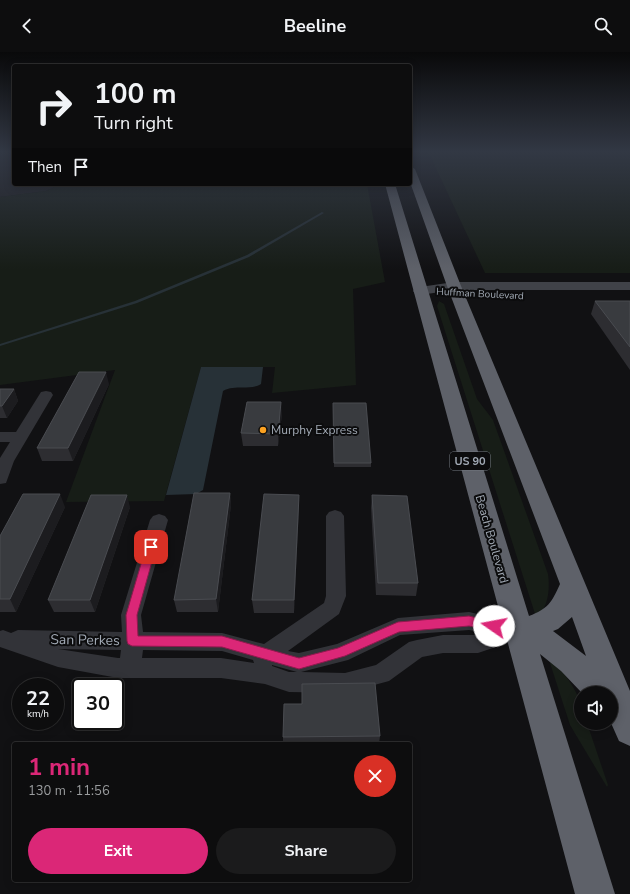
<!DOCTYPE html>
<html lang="en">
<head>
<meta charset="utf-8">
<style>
  body { margin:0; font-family:"Nunito Sans",sans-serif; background:#1b1b1c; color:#f1f3f6; height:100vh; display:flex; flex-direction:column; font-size:15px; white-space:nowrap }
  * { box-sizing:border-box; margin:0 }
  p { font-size:13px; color:#9a9c9e }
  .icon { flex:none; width:22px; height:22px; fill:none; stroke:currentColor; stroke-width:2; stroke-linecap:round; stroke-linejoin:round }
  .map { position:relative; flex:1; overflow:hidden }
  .side { position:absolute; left:12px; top:690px; width:400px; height:140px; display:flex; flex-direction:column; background:#0d0d0e; border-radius:4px; box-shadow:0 2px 10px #0003,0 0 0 1px #2d2d2e }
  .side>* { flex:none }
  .hud { position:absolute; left:12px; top:12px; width:400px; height:122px; border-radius:4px; box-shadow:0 2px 10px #0003,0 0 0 1px #2d2d2e; background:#0d0d0e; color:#f1f3f6; overflow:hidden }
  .controls { position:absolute; left:574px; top:634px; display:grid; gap:8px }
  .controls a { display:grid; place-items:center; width:44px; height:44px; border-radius:50%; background:#0d0d0e; box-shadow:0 2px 10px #0003,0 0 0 1px #2d2d2e; font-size:20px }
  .speed { position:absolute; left:12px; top:626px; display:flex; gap:8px; font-size:20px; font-weight:700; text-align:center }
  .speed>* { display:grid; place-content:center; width:52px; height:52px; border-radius:50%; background:#0d0d0e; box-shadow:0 2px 10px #0003,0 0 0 1px #2d2d2e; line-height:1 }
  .speed small { font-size:10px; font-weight:400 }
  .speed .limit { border:2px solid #111; border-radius:6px; background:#fff; color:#111 }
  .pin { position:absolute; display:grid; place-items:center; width:34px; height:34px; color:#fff; margin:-17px; border-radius:8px; box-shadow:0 2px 6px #0006 }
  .me { position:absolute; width:44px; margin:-22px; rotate:282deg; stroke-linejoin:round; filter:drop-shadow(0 0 3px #0008) }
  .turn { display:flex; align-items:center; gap:14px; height:84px; padding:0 16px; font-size:18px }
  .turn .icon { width:52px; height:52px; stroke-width:2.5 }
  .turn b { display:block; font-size:28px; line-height:34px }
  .then { display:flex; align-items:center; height:38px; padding:0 16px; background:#0003; gap:8px; font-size:15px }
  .round { display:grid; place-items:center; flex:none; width:42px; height:42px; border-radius:21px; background:#1b1b1c }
  .head { display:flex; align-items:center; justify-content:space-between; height:68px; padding:0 16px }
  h1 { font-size:24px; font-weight:700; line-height:30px; color:#db2777 }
  .button { display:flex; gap:8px; margin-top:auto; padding:8px 16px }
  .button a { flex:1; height:46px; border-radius:24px; background:#db2777; color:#fff; font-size:16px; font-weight:700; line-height:46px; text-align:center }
  .button a+a { background:#1b1b1c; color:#f1f3f6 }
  header { display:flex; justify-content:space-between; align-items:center; height:52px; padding:0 16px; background:#0d0d0e; font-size:18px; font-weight:700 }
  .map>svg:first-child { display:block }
  .built { fill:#1d1d20 }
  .green { fill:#171d17 }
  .water { fill:#273137 }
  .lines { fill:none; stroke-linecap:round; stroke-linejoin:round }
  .stream { fill:#273137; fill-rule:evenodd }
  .street { fill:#323338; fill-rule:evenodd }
  .secondary { fill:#404248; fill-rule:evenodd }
  .highway { fill:#5e6169; fill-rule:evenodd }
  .wall { fill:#2d2d31 }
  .shaded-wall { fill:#1c1c1f }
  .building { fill:#393b3f; stroke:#4a4c51 }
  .route { fill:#db2777; stroke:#8e194d }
  .poi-dot { fill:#fba121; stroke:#0c0c0d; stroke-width:1.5 }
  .labels { text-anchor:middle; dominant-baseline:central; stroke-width:4; stroke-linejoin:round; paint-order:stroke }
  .far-street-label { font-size:10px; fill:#a1a9b4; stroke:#0c0c0d }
  .shield { fill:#0c0c0d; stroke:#747a82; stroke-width:1 }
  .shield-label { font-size:11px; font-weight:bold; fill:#a1a9b4 }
  .poi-label { font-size:12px; fill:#a1a9b4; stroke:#0c0c0d; text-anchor:start }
  .street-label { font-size:12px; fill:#a1a9b4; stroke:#0c0c0d }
  .near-street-label { font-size:14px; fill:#a1a9b4; stroke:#0c0c0d }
</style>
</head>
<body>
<header><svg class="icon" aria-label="back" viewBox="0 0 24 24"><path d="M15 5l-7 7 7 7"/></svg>Beeline<svg class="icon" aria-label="search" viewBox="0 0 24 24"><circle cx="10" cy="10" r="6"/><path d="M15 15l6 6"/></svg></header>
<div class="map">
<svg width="630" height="842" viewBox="0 0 630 842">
  <rect width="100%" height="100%" fill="#111113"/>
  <!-- built -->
  <path class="built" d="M0,99h14v33h47l-15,7 -46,6z"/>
  <!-- green -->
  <g class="green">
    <path d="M428,99h202v122h-145z"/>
    <path d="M61,132h306l18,98 -32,7 3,96 -84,8 3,-26h-74l-37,134 -98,1 49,-132 -115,15v-188l46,-6z"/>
    <path d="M439,249l5,3 33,95 16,21 55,154c2,14 1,34 -12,43l-99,-311z"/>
    <path d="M551,609c12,9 28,31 30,46 1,5 0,11 0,16h6l21,62 -1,2 -37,-62 -20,-62z"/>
  </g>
  <!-- water -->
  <path class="water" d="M201,315h62l-2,17c-11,7 -26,0 -38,7l-20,99 -7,4 -30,1z"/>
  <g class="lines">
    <!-- stream -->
    <path class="stream" d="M322,160l2,1 -75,44 -112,46 -137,43v-2l135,-43 112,-46z"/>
    <!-- street -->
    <g class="street">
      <path d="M46,339l5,1 2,3 -39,66 -8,22 -6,1v-26l10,-16h-10v-10h16l25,-40z"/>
      <path d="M335,458l6,2 3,4 2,80 -7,18 -51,37 11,2 38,-9 61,-26 71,-6 57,13 3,6 -3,6 -48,16h-35l-21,4 -33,24 -44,12 -56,-1 -24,-8 -44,-6h-103l-60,-11 -58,-20v-16l3,-1 8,3 7,-3 104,2 -1,-17 29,-95 3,-4 6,-2 6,2 3,4 -27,95 2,17 79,1 42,11 60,-41 2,-7v-80l3,-4zM469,578l16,3 -7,2h-35l-26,5 -8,2 -33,23 -31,8 -44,-1 47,-12 52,-25zM58,597l63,1 -1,8h-2zM143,598l79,1 31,9 1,3 -33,-5h-79zM272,613l25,7h-8l-17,-6z"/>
    </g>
    <!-- secondary -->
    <path class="secondary" d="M454,230h176v8h-176l-34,5 -5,-1 -2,-3 2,-3 5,-1z"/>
    <!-- highway -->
    <path class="highway" d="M410,114l5,3 46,117 169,405v55l-11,-5 -8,-18v-30h-29l-21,-22 -21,-17 75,240h-40l-190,-710h10l134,432c19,-7 23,-14 31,-32l-113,-298 -37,-104zM572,565l14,39 -33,-25 5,-2z"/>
  </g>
  <!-- wall -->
  <g class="wall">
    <path d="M595,249h35v69l-39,-56z"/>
    <path d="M109,332l-36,77h-31l-5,-13z"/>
    <path d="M0,337h14l4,12 -11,17h-7z"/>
    <path d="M333,351l38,60v4h-37z"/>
    <path d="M282,362l-4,32h-35l-2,-13z"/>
    <path d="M230,441l1,12 -13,107h-41l-3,-12z"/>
    <path d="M299,443v12l-5,106h-40l-2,-13z"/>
    <path d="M372,443l46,88 -2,13 -40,-1 -5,-87z"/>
    <path d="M65,455l-49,105h-16v-76z"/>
    <path d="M130,455l-35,105h-41l-6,-12z"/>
    <path d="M302,652l78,32 -1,8h-96v-7z"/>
  </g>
  <!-- shaded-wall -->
  <g class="shaded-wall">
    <path d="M106,320l3,12 -36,77 -5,-13z"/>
    <path d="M14,337l4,12 -11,17 -5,-12z"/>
    <path d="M281,350l1,12 -4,32v-12z"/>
    <path d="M230,441l1,12 -13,107 -2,-13z"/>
    <path d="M60,442l5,13 -49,105 -6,-13z"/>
    <path d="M127,443l3,12 -35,105 -5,-12z"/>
    <path d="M299,443v12l-5,106v-13z"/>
  </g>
  <!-- building -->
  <g class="building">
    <path d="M595,249h35v46z"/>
    <path d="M79,320h27l-38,76h-31z"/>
    <path d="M0,337h14l-12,17h-2z"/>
    <path d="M247,350h34l-3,32 -37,-1z"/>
    <path d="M333,351h33l5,60h-37z"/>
    <path d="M194,441h36l-14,106 -42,1z"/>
    <path d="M23,442h37l-50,105h-10v-63z"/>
    <path d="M264,442l35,1 -5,105h-42z"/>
    <path d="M91,443h36l-37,105h-42z"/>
    <path d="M372,443l35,1 11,87h-40z"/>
    <path d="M375,631l5,53 -97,1 1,-33h18v-20z"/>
  </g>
  <!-- sky -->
  <linearGradient id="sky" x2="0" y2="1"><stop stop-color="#09090a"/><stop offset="0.46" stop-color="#323844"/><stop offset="1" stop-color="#323844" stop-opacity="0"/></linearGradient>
  <rect width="630" height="217" fill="url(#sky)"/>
  <!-- route -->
  <path class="route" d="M151,491l4,2 1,2 -19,68 1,21h84l77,22 39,-10 60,-26 71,-6 29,7 2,3 -2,4 -4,1 -25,-5 -70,6 -54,24 -46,13 -77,-22 -90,-1 -4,-2 -1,-3 -1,-26 20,-68 1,-2z"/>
  <!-- markers -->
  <circle class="poi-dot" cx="263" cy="378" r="4"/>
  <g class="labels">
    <!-- far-street labels -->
    <g class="far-street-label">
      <text transform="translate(480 242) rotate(3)">Huffman Boulevard</text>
    </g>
    <!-- shield labels -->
    <rect class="shield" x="450" y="400" width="40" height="18" rx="3"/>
    <g class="shield-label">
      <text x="470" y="409">US 90</text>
    </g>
    <!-- poi labels -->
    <g class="poi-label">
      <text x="271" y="378">Murphy Express</text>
    </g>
    <!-- street labels -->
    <g class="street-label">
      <text transform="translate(492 487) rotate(74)">Beach Boulevard</text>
    </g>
    <!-- near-street labels -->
    <g class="near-street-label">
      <text transform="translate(85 588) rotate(1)">San Perkes</text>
    </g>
  </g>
</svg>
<div class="controls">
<a><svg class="icon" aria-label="sound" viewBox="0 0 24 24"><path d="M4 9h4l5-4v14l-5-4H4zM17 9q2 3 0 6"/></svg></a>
</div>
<div class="speed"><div>22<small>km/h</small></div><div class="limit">30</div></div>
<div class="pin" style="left:151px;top:495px;background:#d93025"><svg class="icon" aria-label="arrive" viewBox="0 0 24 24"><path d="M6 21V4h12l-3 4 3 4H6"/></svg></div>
<svg class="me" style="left:494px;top:574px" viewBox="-20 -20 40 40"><circle r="19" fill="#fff"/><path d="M0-13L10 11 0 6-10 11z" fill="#db2777"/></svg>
<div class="hud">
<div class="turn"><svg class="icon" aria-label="right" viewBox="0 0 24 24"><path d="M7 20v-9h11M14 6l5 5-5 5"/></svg><div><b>100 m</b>Turn right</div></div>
<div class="then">Then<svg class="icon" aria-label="arrive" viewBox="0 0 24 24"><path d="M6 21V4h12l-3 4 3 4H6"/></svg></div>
</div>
<section class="side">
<div class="head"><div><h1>1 min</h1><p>130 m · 11:56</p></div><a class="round" style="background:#d93025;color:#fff"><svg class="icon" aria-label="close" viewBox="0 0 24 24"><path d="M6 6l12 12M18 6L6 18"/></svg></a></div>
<div class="button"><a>Exit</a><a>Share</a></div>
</section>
</div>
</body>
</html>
